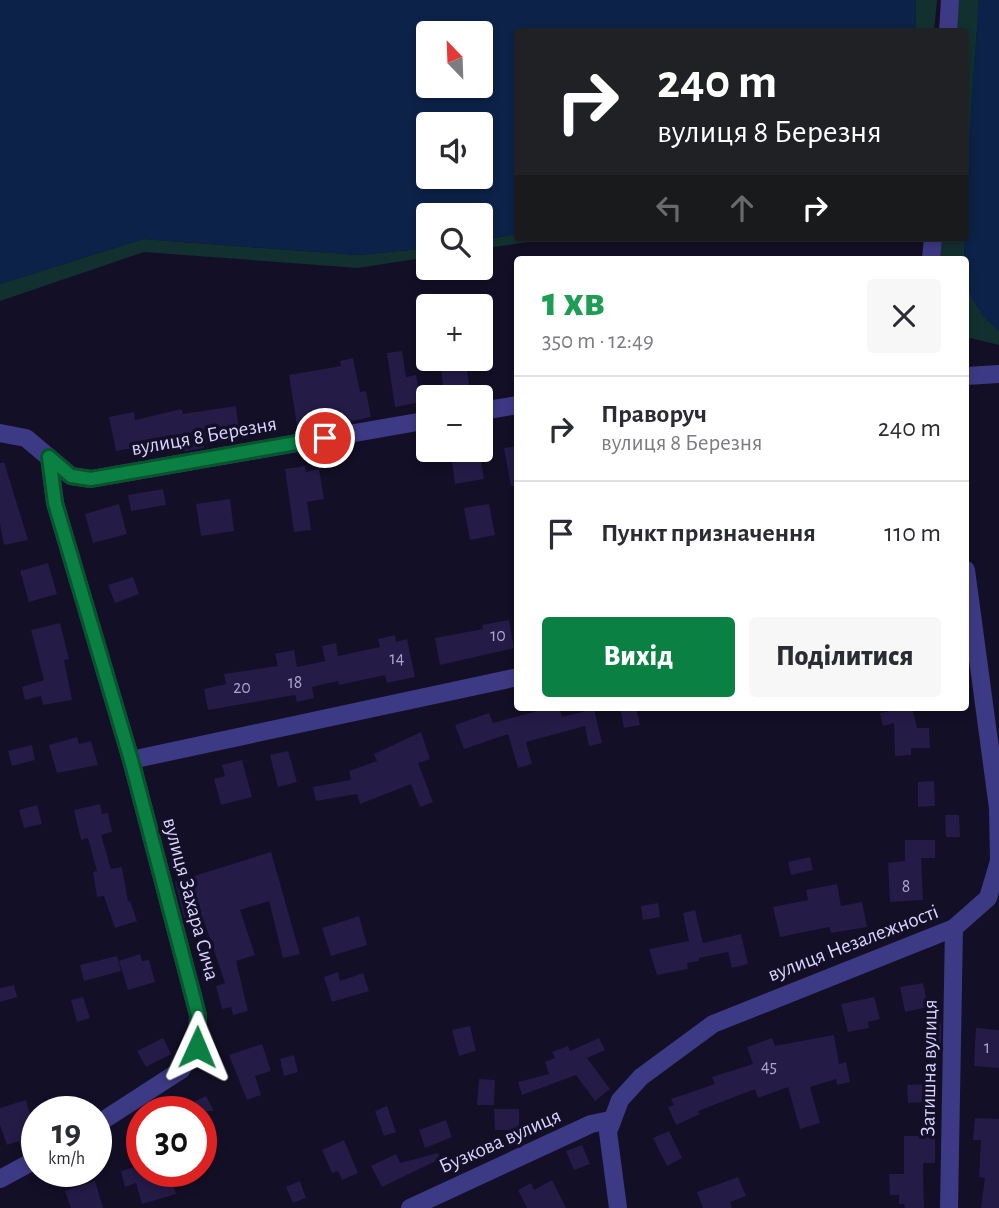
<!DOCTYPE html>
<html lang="uk">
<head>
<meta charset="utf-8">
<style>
  body { margin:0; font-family:"Alegreya Sans",sans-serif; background:#f7f7f7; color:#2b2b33; height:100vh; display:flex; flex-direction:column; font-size:26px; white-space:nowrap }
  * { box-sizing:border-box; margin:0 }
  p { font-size:23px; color:#7c7c81 }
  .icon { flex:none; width:38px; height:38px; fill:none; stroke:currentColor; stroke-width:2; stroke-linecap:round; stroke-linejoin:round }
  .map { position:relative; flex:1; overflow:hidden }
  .side { position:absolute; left:514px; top:256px; width:455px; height:455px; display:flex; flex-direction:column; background:#fff; border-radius:7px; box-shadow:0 4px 10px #0003 }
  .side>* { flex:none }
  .top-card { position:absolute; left:514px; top:28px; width:455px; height:214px; border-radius:7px; box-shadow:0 4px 10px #0003; background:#202124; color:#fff; overflow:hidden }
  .needle { width:46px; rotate:337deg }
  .tools { position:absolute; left:416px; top:21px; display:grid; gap:14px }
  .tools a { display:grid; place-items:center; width:77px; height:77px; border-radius:7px; background:#fff; box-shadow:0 4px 10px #0003; font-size:35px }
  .speed { position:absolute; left:21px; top:1096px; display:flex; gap:14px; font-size:35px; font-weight:700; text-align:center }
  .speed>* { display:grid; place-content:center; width:91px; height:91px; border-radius:50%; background:#fff; box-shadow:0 4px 10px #0003; line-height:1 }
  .speed small { font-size:18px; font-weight:400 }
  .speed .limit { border:10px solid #d22; background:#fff; color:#111 }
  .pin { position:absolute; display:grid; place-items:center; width:60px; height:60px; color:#fff; margin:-30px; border:4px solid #fff; border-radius:50%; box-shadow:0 2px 7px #0007 }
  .me { position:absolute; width:77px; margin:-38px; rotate:1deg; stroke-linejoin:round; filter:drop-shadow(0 0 5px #0008) }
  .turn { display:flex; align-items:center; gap:24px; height:147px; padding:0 28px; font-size:32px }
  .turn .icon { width:91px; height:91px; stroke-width:2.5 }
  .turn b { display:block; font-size:49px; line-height:60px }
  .lanes { display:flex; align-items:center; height:66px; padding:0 28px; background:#0003; justify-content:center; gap:35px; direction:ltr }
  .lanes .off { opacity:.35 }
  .round { display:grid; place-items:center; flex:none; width:74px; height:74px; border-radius:7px; background:#f7f7f7 }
  .headline { display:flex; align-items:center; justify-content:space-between; height:119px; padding:0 28px }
  h1 { font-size:42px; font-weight:800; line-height:52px; color:#1e9e55 }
  .primary-button { display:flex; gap:14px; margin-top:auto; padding:14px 28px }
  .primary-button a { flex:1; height:80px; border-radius:7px; background:#0b8043; color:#fff; font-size:28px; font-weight:800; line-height:80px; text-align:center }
  .primary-button a+a { background:#f7f7f7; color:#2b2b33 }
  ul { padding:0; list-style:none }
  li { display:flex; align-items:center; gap:21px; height:105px; padding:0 28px; border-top:2px solid #e1e1e2 }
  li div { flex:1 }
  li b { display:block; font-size:26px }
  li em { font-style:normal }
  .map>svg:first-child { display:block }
  .green { fill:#12302f }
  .water { fill:#0c2248; fill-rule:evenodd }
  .building { fill:#241b47 }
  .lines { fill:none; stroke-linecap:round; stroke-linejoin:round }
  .minor { stroke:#3d3a85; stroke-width:18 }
  .route-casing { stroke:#07532c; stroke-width:18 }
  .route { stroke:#0b8043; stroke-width:12 }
  .labels { text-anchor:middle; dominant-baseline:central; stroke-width:7; stroke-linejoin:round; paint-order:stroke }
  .number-label { font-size:18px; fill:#aca6d1 }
  .street-label { font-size:21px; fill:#d9d4ff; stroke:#130f26 }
</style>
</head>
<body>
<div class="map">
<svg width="999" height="1208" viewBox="0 0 999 1208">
  <rect width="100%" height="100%" fill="#130f26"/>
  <!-- green -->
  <g class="green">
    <path d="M916,0h21l-3,31 -19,1z"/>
    <path d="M950,0h29l-13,194v-162h-18z"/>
    <path d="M518,234v4h38l-75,11v-9z"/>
    <path d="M933,238h32l-1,21h-33z"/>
    <path d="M143,239l215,16 71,-7v9l-71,11 -214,-16 -144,49v-17z"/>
    <path d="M966,284l16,31 17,16v14l-33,-8z"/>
  </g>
  <!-- water -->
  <g class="water">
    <path d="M0,0h916l-1,31 -397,1v202l-37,6v-25h-52v33l-71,7 -215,-16 -143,45zM429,33h52v53h-52zM429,124h52v53h-52z"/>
    <path d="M979,0h20v331l-17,-16 -11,-18 -7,-38 3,-96z"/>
  </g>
  <!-- building -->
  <g class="building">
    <path d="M402,351l4,26 10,-2 5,27 -26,5 -8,-54z"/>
    <path d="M353,358l7,34 6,-1 5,26 -23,5 -1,-6 -50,9 -8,-50 52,-9 -1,-5z"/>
    <path d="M466,365l5,31 -27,1 -3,-29z"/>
    <path d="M236,406l4,33 -37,5 1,4 -23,4 -2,-9 -10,3 -1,-4 -52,9 -7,-34 25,-5 1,8 47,-11 1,5z"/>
    <path d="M518,446v39l-7,1 -7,-38z"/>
    <path d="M479,450l5,29 -29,5 -4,-31z"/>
    <path d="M4,462l24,78 -24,5 -4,-21v-61z"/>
    <path d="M305,466l1,6 13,-3 5,30 -17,3 4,28 -17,2 -9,-63z"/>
    <path d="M163,489l3,16 -35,6 -3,-16z"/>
    <path d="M230,499l4,32 -33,5 -5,-32z"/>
    <path d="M119,504l8,30 -34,9 -8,-29z"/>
    <path d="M489,504l6,31 -25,5 -6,-32z"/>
    <path d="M48,563l9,31 -28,8 -9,-31z"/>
    <path d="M133,577l6,17 -24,9 -7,-18z"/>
    <path d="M509,620l5,28 -74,17 -5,-27 48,-9 -1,-4z"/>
    <path d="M60,623l9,36 -5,1 8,40 -29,5 -2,-9 -16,4 -3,-13 22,-7 -13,-50z"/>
    <path d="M395,635l1,7 11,-3 8,38 -28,6 -2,-8 -46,10 -1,-4 -26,6 2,11 -17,4 -2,-7 -87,15 -4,-21 22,-5 -2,-10 54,-8 -3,-12 19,-4 3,17 28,-6 -3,-15 14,-3 2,13 42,-9 -2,-8z"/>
    <path d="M536,707h23l3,10 32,-8 8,34 -13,3 -4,-20 -59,16 6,22 -14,4 -10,-34 -44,15 -9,-24 34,-12 4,10 44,-12z"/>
    <path d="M620,707h16l4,18 -16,3z"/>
    <path d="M912,707l5,21h12l1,20h-19v7l-16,1 -1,-33 -11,3 -3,-13z"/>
    <path d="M421,732l9,27 -12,4 15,39 -13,5 -9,-23 -51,20 -3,-10 -41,7 -3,-14 38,-7 -2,-9 28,-10 -3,-7z"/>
    <path d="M77,737l2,7 12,-3 7,24 -41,8 -8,-28z"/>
    <path d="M32,745l3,15 -23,6 -4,-15z"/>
    <path d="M288,751l9,31 -19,5 -8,-32z"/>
    <path d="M242,760l10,37 -31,8 -7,-26 11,-3 -3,-11z"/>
    <path d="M934,781l1,25 -17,1v-25z"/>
    <path d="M100,804l2,10 6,-1 4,19 -11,3 10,34 11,-2 6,35 2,-1 7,20 -22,7 -11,-32 -7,1 -4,-25 4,-1 -9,-33 -7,2 -7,-30z"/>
    <path d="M37,805l5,19 -18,4 -5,-18z"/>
    <path d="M945,815h14l1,22h-14z"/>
    <path d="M905,840h30v18h-14l2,42 -33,2 -2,-39 17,-2z"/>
    <path d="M271,852l29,102 -17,4 -14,-57 -29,9 15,45 -19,6 12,50 -15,4 -2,-8 -9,2 -6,-23 9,-3 -21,-62 -18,5 -11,-44z"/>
    <path d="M810,857l3,13 -22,5 -3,-13z"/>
    <path d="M837,884l4,22 21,-4 5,25 -36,6 -2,-6 -49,10 -7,-30 35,-7 -2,-10z"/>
    <path d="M658,903l2,14 -17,3 -2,-14z"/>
    <path d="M695,910l8,33 38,-9 7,30 -16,4 -4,-16 -29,6v3l-12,2 1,6 -31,6 -8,-26 40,-8 -6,-28z"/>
    <path d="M359,916l8,29 -36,11 -9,-28z"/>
    <path d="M140,954l2,7 7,-1 6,22 -27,8 -9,-29z"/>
    <path d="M117,956l4,15 -37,10 -4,-16z"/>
    <path d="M338,972l2,9 23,-8 6,18 -37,11 -8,-25z"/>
    <path d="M923,983l5,24 -23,5 -5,-25z"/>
    <path d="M14,985l3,12 -17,5v-14z"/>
    <path d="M83,997l7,21 -13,4 -6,-22z"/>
    <path d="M874,997l6,22 -12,3 1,6 -21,4 -7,-28z"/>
    <path d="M941,1023v23h-9l-1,-22z"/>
    <path d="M470,1026l6,25 -17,5 -7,-26z"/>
    <path d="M976,1028l23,2v38l-25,-2z"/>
    <path d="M834,1035l5,29 7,-2 4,20 -13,3 -1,-6 -26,8 10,36 -20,6 -12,-42 -30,11 -3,-9 -57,22 2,3 -24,11 -8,-18 6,-2 -3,-6 44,-15 -3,-7 41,-13 -6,-17 25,-9 3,8z"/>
    <path d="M163,1038l8,16 -25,13 -9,-16z"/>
    <path d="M599,1038l6,12 -18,8 23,31 -15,12 -19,-26 -54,20 -4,-13 31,-8 -4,-12 10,-4 -3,-6 16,-6 2,5z"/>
    <path d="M262,1044l9,27 -16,5 6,19 -14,5 -18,-45z"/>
    <path d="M294,1055l4,17 -14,4 -4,-17z"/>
    <path d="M479,1079l16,1 -1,25h-17z"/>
    <path d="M929,1084l1,18 -22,1 -1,-18z"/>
    <path d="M206,1096l8,15h-39z"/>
    <path d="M26,1100l11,40 -17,6 -1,-5 -12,4 -7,-20v-17z"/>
    <path d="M387,1106l9,26 -12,4 -9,-25z"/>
    <path d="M494,1109h25v21h-24z"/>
    <path d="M975,1118l24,1v89h-18l4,-30 -6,-1 2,-37h-8z"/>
    <path d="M446,1120l6,17 -27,11 -6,-18z"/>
    <path d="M669,1131l13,27 -15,8 -14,-28z"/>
    <path d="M904,1136h31v27h-12l1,45h-19l-1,-4h-5v-9h-9l-1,-21h15z"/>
    <path d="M344,1140l14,33 -16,7 -4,-9 -6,2 -10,-23z"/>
    <path d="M582,1145l8,19 -16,6 -8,-19z"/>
    <path d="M438,1153l2,6 -58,28 -11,-21 25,-12 4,9z"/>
    <path d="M142,1165v6h24l-6,7 10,-3 6,19 -34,10 -6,-21 -11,4 -4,-16z"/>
    <path d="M738,1177l8,19 -16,6 2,6h-29l-6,-16z"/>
    <path d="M552,1180l14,28h-39l-9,-18 13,-7 3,7z"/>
    <path d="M95,1181l8,27h-32l-6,-17z"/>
    <path d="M300,1181l6,17 -13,5 -7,-16z"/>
  </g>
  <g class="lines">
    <!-- minor -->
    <g class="minor">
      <path d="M948,32l2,-32"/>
      <path d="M931,259l2,-21"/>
      <path d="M966,376l33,-2"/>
      <path d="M481,411l37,-6"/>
      <path d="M0,433l26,5 45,38 20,3 338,-59"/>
      <path d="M49,457l6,46 76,257 67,255 -1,32 -16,23 -85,55"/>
      <path d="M131,760l387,-83"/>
      <path d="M0,1179l37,-20"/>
      <path d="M410,1208l181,-84 19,-4"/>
      <path d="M618,1208l-10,-76 12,-32 21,-23 72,-53 241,-96 34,-30 11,-37 -1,-53 -32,-238"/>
      <path d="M949,1208l5,-280"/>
    </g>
  </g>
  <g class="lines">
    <!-- route casing -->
    <g class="route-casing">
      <path id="route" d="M197,1047l1,-32 -67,-255 -76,-257 -6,-46 22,19 20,3 234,-41"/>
    </g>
    <!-- route -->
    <use href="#route" class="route"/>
  </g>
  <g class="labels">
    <!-- number labels -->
    <g class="number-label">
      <text x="498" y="636">10</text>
      <text x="397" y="659">14</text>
      <text x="295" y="683">18</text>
      <text x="242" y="688">20</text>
      <text x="906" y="887">8</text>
      <text x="987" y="1048">1</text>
      <text x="769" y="1067">45</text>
    </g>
    <!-- street labels -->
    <g class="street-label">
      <text transform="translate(204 436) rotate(-10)">вулиця 8 Березня</text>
      <text transform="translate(191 899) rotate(75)">вулиця Захара Сича</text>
      <text transform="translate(853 943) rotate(-21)">вулиця Незалежності</text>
      <text transform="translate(929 1068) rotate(-89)">Затишна вулиця</text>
      <text transform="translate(500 1141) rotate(-24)">Бузкова вулиця</text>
    </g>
  </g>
</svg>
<div class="tools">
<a><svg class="needle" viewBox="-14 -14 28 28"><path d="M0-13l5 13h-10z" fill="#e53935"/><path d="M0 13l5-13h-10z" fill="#7c7c81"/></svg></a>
<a><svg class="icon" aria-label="sound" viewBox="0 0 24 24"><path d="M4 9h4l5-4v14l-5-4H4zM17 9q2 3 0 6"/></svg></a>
<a><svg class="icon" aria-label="search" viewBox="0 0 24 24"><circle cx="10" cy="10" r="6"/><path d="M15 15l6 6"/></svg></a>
<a>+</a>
<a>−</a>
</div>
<div class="speed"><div>19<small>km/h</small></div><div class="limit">30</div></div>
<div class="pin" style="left:325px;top:438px;background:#d93025"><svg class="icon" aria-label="arrive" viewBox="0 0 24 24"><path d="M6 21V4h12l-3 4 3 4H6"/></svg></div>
<svg class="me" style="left:197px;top:1047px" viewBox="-20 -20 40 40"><path d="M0-17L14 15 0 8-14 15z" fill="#0b8043" stroke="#fff" stroke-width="4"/></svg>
<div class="top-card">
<div class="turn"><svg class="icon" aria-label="right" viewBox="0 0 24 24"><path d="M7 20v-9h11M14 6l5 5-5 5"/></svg><div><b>240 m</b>вулиця 8 Березня</div></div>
<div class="lanes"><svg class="icon off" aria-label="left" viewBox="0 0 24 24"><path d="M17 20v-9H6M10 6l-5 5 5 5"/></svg><svg class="icon off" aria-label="ahead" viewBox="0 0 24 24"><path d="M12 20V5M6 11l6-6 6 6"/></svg><svg class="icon" aria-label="right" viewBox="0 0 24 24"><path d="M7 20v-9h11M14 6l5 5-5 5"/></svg></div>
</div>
<section class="side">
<div class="headline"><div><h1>1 хв</h1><p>350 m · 12:49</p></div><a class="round"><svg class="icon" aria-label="close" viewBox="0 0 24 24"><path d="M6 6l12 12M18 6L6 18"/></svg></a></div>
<ul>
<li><svg class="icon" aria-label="right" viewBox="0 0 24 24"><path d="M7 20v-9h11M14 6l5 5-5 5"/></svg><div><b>Праворуч</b><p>вулиця 8 Березня</p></div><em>240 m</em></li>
<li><svg class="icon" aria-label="arrive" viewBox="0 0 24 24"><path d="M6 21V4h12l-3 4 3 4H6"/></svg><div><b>Пункт призначення</b></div><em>110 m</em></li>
</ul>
<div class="primary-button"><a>Вихід</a><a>Поділитися</a></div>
</section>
</div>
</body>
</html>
